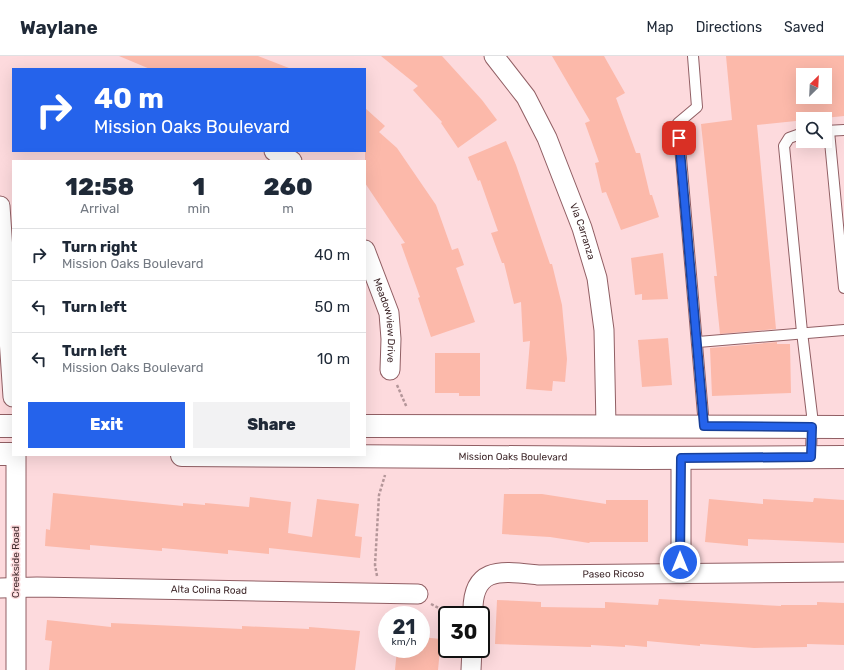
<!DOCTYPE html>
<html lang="en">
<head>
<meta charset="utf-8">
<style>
  body { margin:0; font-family:Rubik,sans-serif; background:#f2f2f3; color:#1f2937; height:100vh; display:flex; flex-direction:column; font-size:15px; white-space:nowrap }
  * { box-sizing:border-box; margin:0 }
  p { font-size:13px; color:#747a83 }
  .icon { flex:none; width:22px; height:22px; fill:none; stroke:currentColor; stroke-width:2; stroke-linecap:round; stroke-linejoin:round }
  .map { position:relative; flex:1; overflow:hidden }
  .panel { position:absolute; left:12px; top:104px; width:354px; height:296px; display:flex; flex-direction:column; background:#fff; border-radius:0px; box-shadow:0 4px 16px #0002 }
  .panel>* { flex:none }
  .guide { position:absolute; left:12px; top:12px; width:354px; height:84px; border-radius:0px; box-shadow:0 4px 16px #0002; background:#2563eb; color:#fff; overflow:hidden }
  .needle { width:26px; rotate:24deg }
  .buttons { position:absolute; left:796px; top:12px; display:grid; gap:8px }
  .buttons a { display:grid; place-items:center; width:36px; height:36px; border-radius:0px; background:#fff; box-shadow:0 4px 16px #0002; font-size:20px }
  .speed { position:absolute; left:378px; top:550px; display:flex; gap:8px; font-size:20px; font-weight:700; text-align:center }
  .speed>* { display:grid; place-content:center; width:52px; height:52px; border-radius:50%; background:#fff; box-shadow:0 4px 16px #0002; line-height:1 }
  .speed small { font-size:10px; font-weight:400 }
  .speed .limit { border:2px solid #111; border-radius:6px; background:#fff; color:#111 }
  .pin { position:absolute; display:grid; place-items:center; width:34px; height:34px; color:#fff; margin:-17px; border-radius:8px; box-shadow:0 2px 6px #0006 }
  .me { position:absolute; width:44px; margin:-22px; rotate:0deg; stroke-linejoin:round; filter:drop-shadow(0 0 3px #0008) }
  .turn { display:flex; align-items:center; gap:14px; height:84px; padding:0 16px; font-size:18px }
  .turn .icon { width:52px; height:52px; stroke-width:2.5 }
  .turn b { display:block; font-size:28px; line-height:34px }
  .eta { display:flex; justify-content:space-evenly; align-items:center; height:68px; text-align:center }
  .eta b { font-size:24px; font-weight:800; line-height:28px }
  .button { display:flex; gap:8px; margin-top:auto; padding:8px 16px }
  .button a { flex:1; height:46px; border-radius:0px; background:#2563eb; color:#fff; font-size:16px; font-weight:800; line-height:46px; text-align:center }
  .button a+a { background:#f2f2f3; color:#1f2937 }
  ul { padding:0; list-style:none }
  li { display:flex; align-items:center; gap:12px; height:52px; padding:0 16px; border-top:1px solid #e0e1e3 }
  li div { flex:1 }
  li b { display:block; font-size:15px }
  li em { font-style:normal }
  header { display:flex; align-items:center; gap:24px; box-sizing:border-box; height:56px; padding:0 20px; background:#fff; border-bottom:1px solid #e0e1e3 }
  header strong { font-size:19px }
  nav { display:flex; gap:22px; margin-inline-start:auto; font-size:14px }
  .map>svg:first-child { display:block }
  .building { fill:#fcb9aa; fill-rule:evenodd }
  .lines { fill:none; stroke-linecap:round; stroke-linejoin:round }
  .lane-casing { stroke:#915f64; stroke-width:12 }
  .street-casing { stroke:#915f64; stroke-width:21 }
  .secondary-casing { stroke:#915f64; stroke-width:24 }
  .path { stroke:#b49699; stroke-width:2.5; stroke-dasharray:3 2; stroke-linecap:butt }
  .lane { stroke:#fff; stroke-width:10 }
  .street { stroke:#fff; stroke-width:19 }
  .secondary { stroke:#fff; stroke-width:22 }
  .route-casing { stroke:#184099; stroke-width:10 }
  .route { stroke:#2563eb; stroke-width:7 }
  .labels { text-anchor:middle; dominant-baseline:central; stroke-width:3; stroke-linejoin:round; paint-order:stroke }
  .street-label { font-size:10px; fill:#402a2c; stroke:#fddadd }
</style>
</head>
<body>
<header>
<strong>Waylane</strong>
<nav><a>Map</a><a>Directions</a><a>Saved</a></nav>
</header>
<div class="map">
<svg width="844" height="614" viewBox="0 0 844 614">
  <rect width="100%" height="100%" fill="#fddadd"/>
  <!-- building -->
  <g class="building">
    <path d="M119,0h139l31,12 -139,1z"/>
    <path d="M381,0h61l40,44 15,20 -39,28 -17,-25 1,-1 -29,-32 5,-4z"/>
    <path d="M552,0h52l21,37 -9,5 20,55h4l10,42h2l7,22 -38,13 -15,-38 -4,1 -7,-30 4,-1 -14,-39 5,-2z"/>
    <path d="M726,0h118v60l-87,9 19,204 -56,5 -6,-58h3l-16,-152 31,-4zM803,19h22v22h-22z"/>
    <path d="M365,52l20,18 -6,6 18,16 39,57 16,45 6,-2 6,17 -8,3 19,54 -44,15 -13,-39 2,-1 -19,-53 4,-1 -40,-60z"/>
    <path d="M506,85l10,24 34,99h2l10,41 5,54 -2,23 -12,-1 -1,10 -26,-2 4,-48 -7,1 -2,-40 -7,2 -10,-41h-2l-11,-30 7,-2 -18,-51 -2,1 -10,-24z"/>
    <path d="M663,197l5,46 -26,1v-6l-7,1 -4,-37z"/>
    <path d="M668,282l4,47 -30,2 -4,-47z"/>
    <path d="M777,286v2h13l1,49 -79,3 -2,-48z"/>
    <path d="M435,297h45v43h-21v-3h-24z"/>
    <path d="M53,437l130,13v-3l22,2v-2l44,4 1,-10 41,5 -3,31 24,4 5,-38 42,5 -4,32 7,1 -2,21 -91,-10v6l-41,-4v4l-66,-6v3l-72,-6v5l-45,-4 1,-17 4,1z"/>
    <path d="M504,438h38l64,10v-4h42v42h-58l-1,1 -39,-6 -48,-3z"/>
    <path d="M814,442l30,2v43l-96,-4v7l-43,-4 4,-43 54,5v-5l50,3z"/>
    <path d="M659,543l122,7v-1h36v-3l27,1v42l-37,-1v3l-53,1 -54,-4v2l-53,-5v6l-22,-2v2l-34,-2v2l-96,-3 2,-44 44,2v5l64,1v-6l53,3z"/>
    <path d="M47,564l64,7v-4l131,6v-3l67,3v-2l51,4 -5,39h-306l3,-29 -7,-1z"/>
    <path d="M421,581l20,2 -3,31h-43l2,-21h24z"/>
  </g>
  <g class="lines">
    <!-- lane casing -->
    <g class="lane-casing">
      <g id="lane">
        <path d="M693,0l4,51 -19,16 26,303"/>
        <path d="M825,75l19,-1"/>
        <path d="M829,75l15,157"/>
        <path d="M803,77l-14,5 -5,8 18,186 10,83 -1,42"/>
        <path d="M698,286l146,-12"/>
      </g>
    </g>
    <!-- street casing -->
    <g class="street-casing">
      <g id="street">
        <path id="s1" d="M494,0l32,41 21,41 35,90 15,50 7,52 2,96"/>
        <path d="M274,95l18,10"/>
        <path d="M0,150l13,191"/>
        <path id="s2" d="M365,194l24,63 2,26 -1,31"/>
        <path d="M16,399v215"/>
        <path d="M681,517v-115"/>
        <path id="s3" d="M0,532l37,-1 381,7"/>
        <path id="s4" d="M473,559c-2,-50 29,-44 65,-40l306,-3"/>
        <path d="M471,614l1,-21"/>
      </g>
    </g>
    <!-- secondary casing -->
    <g class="secondary-casing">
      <g id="secondary">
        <path d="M0,370h13"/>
        <path d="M365,370l479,1"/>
        <path d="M0,398h13"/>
        <path id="s5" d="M182,399l462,3 200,-1"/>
      </g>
    </g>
    <!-- path -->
    <g class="path">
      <path d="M397,329l10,23"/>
      <path d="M377,520l-2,-11 4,-70 6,-20"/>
      <path d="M431,548l21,11"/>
    </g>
    <!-- lane -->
    <use href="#lane" class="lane"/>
    <!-- street -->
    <use href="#street" class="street"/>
    <!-- secondary -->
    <use href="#secondary" class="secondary"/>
  </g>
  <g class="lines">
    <!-- route casing -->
    <g class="route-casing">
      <path id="route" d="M679,82l25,288 108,1 -1,30 -130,1 -1,104"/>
    </g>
    <!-- route -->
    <use href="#route" class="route"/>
  </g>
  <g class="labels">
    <!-- street labels -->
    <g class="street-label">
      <text stroke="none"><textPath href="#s1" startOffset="198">Via Carranza</textPath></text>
      <text stroke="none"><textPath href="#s2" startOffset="74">Meadowview Drive</textPath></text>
      <text stroke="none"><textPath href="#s5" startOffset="331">Mission Oaks Boulevard</textPath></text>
      <text transform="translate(16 506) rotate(-90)">Creekside Road</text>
      <text stroke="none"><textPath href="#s4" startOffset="170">Paseo Ricoso</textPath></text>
      <text stroke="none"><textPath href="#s3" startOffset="209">Alta Colina Road</textPath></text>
    </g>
  </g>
</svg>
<div class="buttons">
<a><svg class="needle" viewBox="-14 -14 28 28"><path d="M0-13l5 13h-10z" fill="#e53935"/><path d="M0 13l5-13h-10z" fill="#747a83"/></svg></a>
<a><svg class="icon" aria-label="search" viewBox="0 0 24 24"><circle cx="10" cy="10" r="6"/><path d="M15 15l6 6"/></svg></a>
</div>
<div class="speed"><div>21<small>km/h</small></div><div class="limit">30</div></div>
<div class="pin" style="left:679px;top:82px;background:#d93025"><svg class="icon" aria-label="arrive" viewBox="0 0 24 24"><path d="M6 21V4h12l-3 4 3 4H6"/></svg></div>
<svg class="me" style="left:680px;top:506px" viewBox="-20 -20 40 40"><circle r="17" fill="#2563eb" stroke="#fff" stroke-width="3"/><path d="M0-11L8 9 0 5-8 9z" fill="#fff"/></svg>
<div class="guide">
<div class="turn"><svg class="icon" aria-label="right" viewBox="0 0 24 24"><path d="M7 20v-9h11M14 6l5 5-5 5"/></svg><div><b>40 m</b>Mission Oaks Boulevard</div></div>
</div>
<section class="panel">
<div class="eta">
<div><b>12:58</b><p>Arrival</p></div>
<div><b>1</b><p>min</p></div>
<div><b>260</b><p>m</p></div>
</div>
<ul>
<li><svg class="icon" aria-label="right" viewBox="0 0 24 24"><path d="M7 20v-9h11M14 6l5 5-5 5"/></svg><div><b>Turn right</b><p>Mission Oaks Boulevard</p></div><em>40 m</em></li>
<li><svg class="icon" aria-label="left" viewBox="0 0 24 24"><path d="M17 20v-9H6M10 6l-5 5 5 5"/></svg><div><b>Turn left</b></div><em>50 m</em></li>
<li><svg class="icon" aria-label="left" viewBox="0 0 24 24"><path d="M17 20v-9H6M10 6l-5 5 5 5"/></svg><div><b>Turn left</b><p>Mission Oaks Boulevard</p></div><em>10 m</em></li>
</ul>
<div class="button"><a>Exit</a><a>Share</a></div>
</section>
</div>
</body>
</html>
